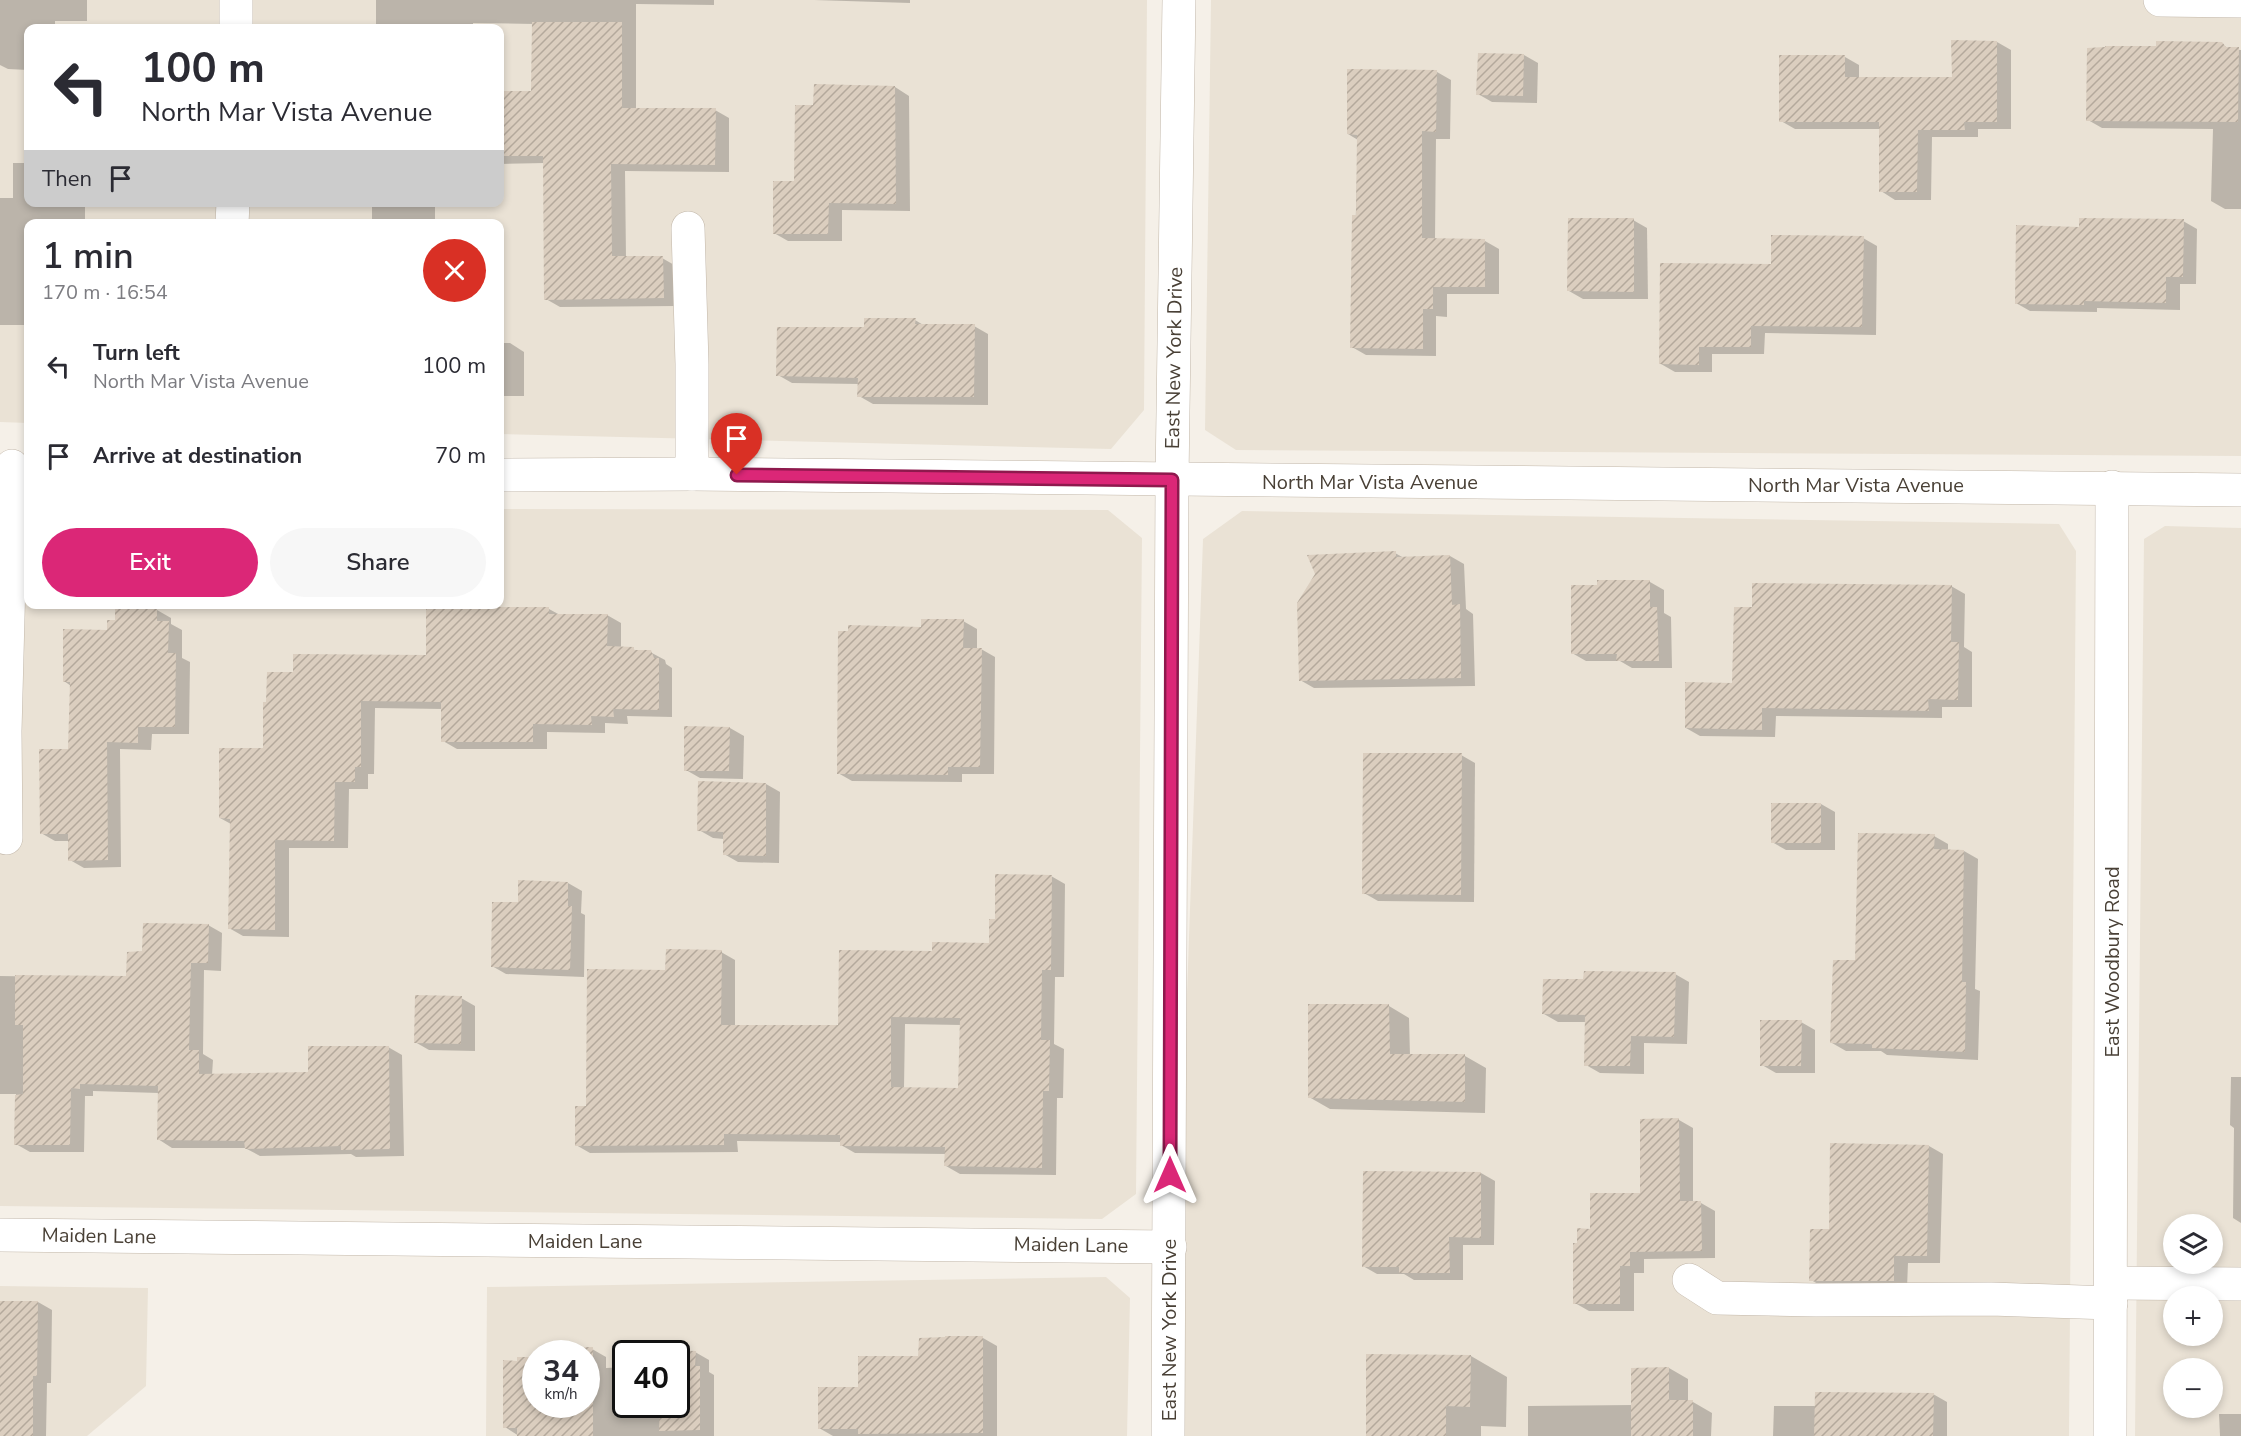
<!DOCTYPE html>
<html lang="en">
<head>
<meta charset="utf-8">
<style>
  body { margin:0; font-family:"Nunito Sans",sans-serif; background:#f7f7f7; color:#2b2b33; height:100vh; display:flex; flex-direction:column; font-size:22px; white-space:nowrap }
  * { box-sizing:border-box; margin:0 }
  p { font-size:20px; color:#7c7c81 }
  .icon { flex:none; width:33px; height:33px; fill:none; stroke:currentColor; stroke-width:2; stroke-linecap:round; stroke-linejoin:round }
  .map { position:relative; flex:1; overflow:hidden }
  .drawer { position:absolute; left:24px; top:219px; width:480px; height:390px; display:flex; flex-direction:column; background:#fff; border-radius:12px; box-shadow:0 3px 9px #0003 }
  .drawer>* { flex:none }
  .guide { position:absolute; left:24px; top:24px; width:480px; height:183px; border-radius:12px; box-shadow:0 3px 9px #0003; background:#fff; color:#2b2b33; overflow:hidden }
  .tools { position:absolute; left:2163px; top:1214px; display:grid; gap:12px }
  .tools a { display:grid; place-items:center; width:60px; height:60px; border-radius:50%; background:#fff; box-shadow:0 3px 9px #0003; font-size:30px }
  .speed { position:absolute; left:522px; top:1340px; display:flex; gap:12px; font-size:30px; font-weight:700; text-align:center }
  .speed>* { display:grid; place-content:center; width:78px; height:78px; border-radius:50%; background:#fff; box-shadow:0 3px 9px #0003; line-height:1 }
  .speed small { font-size:15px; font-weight:400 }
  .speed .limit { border:3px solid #111; border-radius:9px; background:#fff; color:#111 }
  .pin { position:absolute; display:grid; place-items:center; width:51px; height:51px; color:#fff; margin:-62px -26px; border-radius:50% 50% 50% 0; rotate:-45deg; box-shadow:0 0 6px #0007 }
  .pin .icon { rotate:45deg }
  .me { position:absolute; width:66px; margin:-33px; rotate:0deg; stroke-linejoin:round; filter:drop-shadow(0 0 4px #0008) }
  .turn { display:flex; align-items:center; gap:21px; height:126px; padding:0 18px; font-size:27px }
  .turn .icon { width:78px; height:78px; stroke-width:2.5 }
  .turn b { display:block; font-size:42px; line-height:51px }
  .then { display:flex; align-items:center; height:57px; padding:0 18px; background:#0003; gap:12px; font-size:22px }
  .round { display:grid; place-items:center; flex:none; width:63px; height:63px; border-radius:32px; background:#f7f7f7 }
  .headline { display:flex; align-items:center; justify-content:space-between; height:102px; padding:0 18px }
  h1 { font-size:36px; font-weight:600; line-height:45px }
  .button { display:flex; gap:12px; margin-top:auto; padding:12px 18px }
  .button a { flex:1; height:69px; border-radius:36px; background:#db2777; color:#fff; font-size:24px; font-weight:600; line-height:69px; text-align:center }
  .button a+a { background:#f7f7f7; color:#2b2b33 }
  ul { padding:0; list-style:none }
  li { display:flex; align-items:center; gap:18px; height:90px; padding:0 18px }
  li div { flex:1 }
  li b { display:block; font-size:22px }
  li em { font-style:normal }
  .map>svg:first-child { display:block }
  .residential { fill:#eae2d5; fill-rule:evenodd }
  .shadow { fill:#0003; fill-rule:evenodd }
  .building { fill:url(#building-hatch); fill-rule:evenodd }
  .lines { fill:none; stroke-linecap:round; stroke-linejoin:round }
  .minor-casing { stroke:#c2b7a9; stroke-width:34 }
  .minor { stroke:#fff; stroke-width:33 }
  .route-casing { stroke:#8e194d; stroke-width:15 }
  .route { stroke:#db2777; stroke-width:10 }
  .labels { text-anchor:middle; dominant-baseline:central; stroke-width:4.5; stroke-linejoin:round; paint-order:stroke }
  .street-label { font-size:20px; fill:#494036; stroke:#fff }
</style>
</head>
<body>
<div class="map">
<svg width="2241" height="1436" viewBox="0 0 2241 1436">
  <defs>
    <pattern id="building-hatch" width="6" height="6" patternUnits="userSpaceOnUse" patternTransform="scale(1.5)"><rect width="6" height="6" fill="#dbcebf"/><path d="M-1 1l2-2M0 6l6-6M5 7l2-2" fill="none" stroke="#b4a99c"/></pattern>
  </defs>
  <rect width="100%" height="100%" fill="#f5f0e8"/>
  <!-- residential -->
  <g class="residential">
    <path d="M0,0h1147l-3,410 -33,39 -611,-15v-210h-472v199l-28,-1zM28,28h472v174h-472z"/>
    <path d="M1211,0h1030v456l-1005,-6 -31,-20z"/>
    <path d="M0,509h28v95h472v-95l608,1 34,28 -6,656 -34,25 -1102,-13z"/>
    <path d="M1242,511l817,13 17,27 -7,885h-889l-2,-185 25,-712z"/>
    <path d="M2165,526l76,2v908h-106l9,-897zM2174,1224h38v39h-38zM2174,1296h38v39h-38zM2174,1368h38v39h-38z"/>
    <path d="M1106,1277l24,21 -3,138h-641l1,-149zM536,1353h50v51h-50zM626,1353h50v51h-50z"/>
    <path d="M0,1286l148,2 -2,98 -59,50h-87z"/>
  </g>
  <!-- shadow -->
  <g class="shadow">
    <path d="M0,0h87v21h-32v7h-27v42l-20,-1 -8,-4z"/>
    <path d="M376,0h338v5l-78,-1v105l79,1 14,8v54l-104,-1 1,87h36l14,8 1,40 -117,1 -14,-8 -1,-136 -45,1v-71h32l2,-69 -61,-1v5h-121v-4h24z"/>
    <path d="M814,0h96v3z"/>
    <path d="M1997,42l14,8v79h-33v8h-46l-1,63h-36l-14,-9v-62h-86l-14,-8 64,-64 14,8v14h94z"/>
    <path d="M2221,44l9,5 11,1v159h-16l-14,-8 2,-72 -111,-1 -14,-8 70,-72z"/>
    <path d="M1524,55l14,8 -1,40 -45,-1 -14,-8z"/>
    <path d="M1437,72l14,8 -1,59h-14l-1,101 50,1 14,8v45h-52v23l-11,-1v40l-70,-1 -14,-8 6,-207 -10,-6z"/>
    <path d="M895,87l14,9 1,115 -68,-1v31h-54l-14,-8 22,-51 19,-76z"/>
    <path d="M13,163h15v39h57v22h-57v101h-28v-127h13z"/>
    <rect x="372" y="202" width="63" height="22"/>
    <path d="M1633,220l14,8 1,71h-65l-14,-8z"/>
    <path d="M2183,221l14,8 -1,55h-16v26l-83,-2v4l-67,-1 -14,-8 65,-75z"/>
    <path d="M1863,238l14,8 -1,89 -111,-2 -1,21h-52v18h-37l-14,-8 111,-99z"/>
    <path d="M915,320l10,6h49l14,8v71l-115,-1 -14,-8v-12l-67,-1 -14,-8 87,-46z"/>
    <path d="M500,343h10l14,9v44h-24z"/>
    <path d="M1395,553l9,5 46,-2 14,8 2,45 7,5 2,72 -161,2 -14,-8z"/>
    <path d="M1650,582l14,8v23l7,4 1,51h-40l-12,-7h-34l-14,-8 26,-66z"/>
    <path d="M1951,586l14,8 -1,53 8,5v55h-30v11l-166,-2 -1,21 -75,-1 -14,-8 48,-44 20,-76z"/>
    <path d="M549,609l11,6h47l14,8v25l29,4 15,8 1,4 6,4v49l-45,-1 1,8 -23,-1v10l-58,-1v17h-90l-14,-8v-32l-68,-1 -1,66h-6v15h-19l-1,59h-59v89l-46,-1 -14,-8 2,-104 -11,-6 45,-69 29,-75 133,-17z"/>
    <path d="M157,610l14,8v6l11,6v28l8,4 -1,72h-37l-1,16 -31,-1 1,118 -37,1 -14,-8v-19h-15l-14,-8 28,-83 2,-64 -7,-5 52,-60z"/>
    <path d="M963,621l14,8v20h4l14,8 -1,117h-32v8l-110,-1 -14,-8 11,-141 74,-4z"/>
    <path d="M730,728l14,8 -1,43 -43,-1 -14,-8z"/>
    <path d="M1461,755l14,8 -1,139 -96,-1 -14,-8z"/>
    <path d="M766,784l14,8 -1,71 -41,-1 -14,-8v-15l-11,-1 -14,-8z"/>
    <path d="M1821,804l14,8v38h-49l-14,-8z"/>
    <path d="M1934,836l14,8v7h16l14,8 -3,130 5,2 -2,69 -91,-5 -6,-4h-35l-14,-8 25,-81z"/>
    <path d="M1051,876l14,8 -1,93h-9l-1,67 10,5 -1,49h-6l-1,77 -96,-1 -14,-8v-12l-91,-1 -14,-8v-3l-104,-1 1,11 -148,1 -14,-8 11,-37 80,-136 54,-20 14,8v66l105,1 93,-74 58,-9 5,-24zM905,1024l56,1 -1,64 -56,-1z"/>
    <path d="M568,883l14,8 -1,22 4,2 -1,62 -78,-3 -14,-8 27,-62z"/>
    <path d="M208,925l14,8 -1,38 -17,-1 -1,84 10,6 -1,15 98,-2 78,-26 14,8 2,101 -48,1 -5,-3 -91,2 -15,-8h-73l-14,-9 1,-46 -66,-2v5h-8l-1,56h-54l-14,-8v-50h-16v-118l128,2 16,-25z"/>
    <path d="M1675,974l14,8 -2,62 -43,-1v31l-44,-1 -14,-8v-43h-28l-14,-8z"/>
    <path d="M461,998l14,8v45l-46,-1 -14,-8z"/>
    <path d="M1389,1006l20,12 1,38h55l21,12 -1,45 -155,-4 -21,-12z"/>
    <path d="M1801,1022l14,8v43h-39l-14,-8z"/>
    <path d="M2231,1077h10v146l-8,-5 1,-90 -4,-3z"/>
    <path d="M1641,1120h38l14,8v75h8l14,8v47l-71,1v14h-10v38h-45l-14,-8 4,-59 13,-14 50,-36z"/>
    <path d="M1929,1146l14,8 -3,109h-32l-1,25h-82l-14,-8 19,-49z"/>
    <path d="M1481,1173l14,8 -1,64h-31v35h-49l-10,-6h-27l-14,-8z"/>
    <path d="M0,1302h38l14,8 -1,73h-4l-1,53h-46z"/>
    <path d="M983,1338l14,8v90h-164l-14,-8 40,-40 61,-30z"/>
    <path d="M592,1349l14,8v11l20,-1v37h50v-51h-14l33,-1 14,8v12l5,3v61h-195l-14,-9 31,-23h50v-51h-41z"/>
    <path d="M1471,1356l36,21 -1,50 -25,-1v10h-114z"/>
    <path d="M1669,1368l19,11v23h5l19,11 -1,23h-183v-30l105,-1z"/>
    <path d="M1933,1394l14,8v34h-174l1,-30h42z"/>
    <path d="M2219,1414h22v22h-21z"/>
  </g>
  <!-- building -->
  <g class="building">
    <path d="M532,22h90v86h94l-1,57 -104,-1 1,92h51l1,42 -120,2 -1,-144h-43v-65h31z"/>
    <path d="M1951,40l46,1v81h-33l1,8h-47l-1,62h-38v-70h-100v-67h66v22h107z"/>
    <path d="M2156,41l66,1 4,5h13l-1,75 -152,-1 1,-73 18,-1v-1h51z"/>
    <path d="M1478,53l46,1 -1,42 -47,-1z"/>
    <path d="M1347,69l90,1 -1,62 -14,-1v107l63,1v48h-52v22h-10v40l-73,-1 2,-133h4l1,-80 -10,-1z"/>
    <path d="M814,84l81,2 1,118 -67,-1 -1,31h-55v-53h21l1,-76h18z"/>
    <path d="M1568,218h66v74l-67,-1z"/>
    <path d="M2079,218l105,1 -1,58h-17v26l-82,-2v4l-69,-1 1,-79 63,2z"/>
    <path d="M1771,235l93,1 -2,91 -111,-1v21h-52v18l-40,-1 1,-101 111,1z"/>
    <path d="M864,318h52l-1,6h60l-1,73h-117l1,-19 -82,-2 1,-49h87z"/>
    <path d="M1396,551v6l54,-2 2,50 8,-1 1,74 -162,3 -2,-78 18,-29 -8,-19z"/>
    <path d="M1597,580h53v27h7l2,54h-43l1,-7h-46v-69h26z"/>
    <path d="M1752,583l200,2 -1,57h8l-1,58 -30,-1 1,12 -167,-3v22l-77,-2v-46l47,1 2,-76h18z"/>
    <path d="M426,607h123v7h59l-1,32 27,1v3h17l3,8h5v52l-46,-1 1,8 -23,-1 1,9 -59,-1v18h-92v-40l-80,-1v66h-6v15h-20l-1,59 -59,-1v90l-47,-1 2,-110 -11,-1v-70h44v-46h3l1,-30h26v-18l133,1z"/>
    <path d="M115,608l42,1v12h12l-1,32h8l-1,74h-37v16l-31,-1 1,118 -40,1v-27h-28l-1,-85h29l2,-67h-7v-53l44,1v-10h8z"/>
    <path d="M921,619h43l-1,29h19l-2,119h-32v8l-111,-1 1,-143h10v-6l73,2z"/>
    <path d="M684,726l46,1 -1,44h-45z"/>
    <path d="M1363,753h99l-1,142 -99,-1z"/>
    <path d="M698,781l68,2v73l-43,-1v-23l-26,-1z"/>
    <rect x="1771" y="803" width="50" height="40"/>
    <path d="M1858,833l77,1 -1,15 30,1 -2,132h4l-1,70 -93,-4v-4l-42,-1 3,-83h22z"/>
    <path d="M995,874l57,1 -1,95h-9l-1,70h9l-1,51h-6l-1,77 -98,-2 1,-19 -105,-1v-11l-116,-1v11l-149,1v-40h11l1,-137 78,1 1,-21 56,1 -1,75h117l1,-75 93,1v-9l57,1v-24h6zM891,1017l69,1 -2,70 -67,-1z"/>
    <path d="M518,880l50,2v24h4l-2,64 -79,-3 1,-65h26z"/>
    <path d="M143,923l66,1 -1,39h-17l-2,87h10v24l109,-2v-26h81l1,103 -49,1v-4l-96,3 -1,-8 -87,-1 1,-54 -78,-2v5l-9,-1 -1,57h-56l1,-50 8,-1v-69h-8v-50l111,1 1,-24 15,-1z"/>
    <path d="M1584,971l92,1 -2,65 -43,-1 -1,30h-46l1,-51 -43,-1 1,-35h40z"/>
    <path d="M415,995l47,1 -1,48 -47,-1z"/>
    <path d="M1308,1004h81l1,50h75v48l-157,-4z"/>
    <path d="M1760,1020h42l-1,46h-41z"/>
    <path d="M1679,1118l1,83h21l1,50 -72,1v14h-10v38h-47v-61h4v-15l13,1v-36h50v-74z"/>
    <path d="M1830,1143l99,2 -2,111h-33v25h-85l1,-52h19z"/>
    <path d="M1363,1171l118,1v66l-32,-1 1,36h-51v-6h-37z"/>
    <path d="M0,1301h38l-1,75h-4v60h-33z"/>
    <path d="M945,1336h38v97l-125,1v-5h-40v-42h40v-31h60l1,-18 26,-1z"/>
    <path d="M593,1347v89h-76v-8h-14v-68l14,1v-4h19v47h50v-51h-43v-5z"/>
    <path d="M661,1350l35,1 -1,15h5v64l-41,1 1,-27h16v-51h-15z"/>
    <path d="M1366,1354l105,1 -1,52 -24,-1v30h-80z"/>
    <path d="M1669,1367v33h24v36h-62v-68z"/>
    <path d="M1815,1392l119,1 -1,43h-119z"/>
  </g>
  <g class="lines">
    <!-- minor casing -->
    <g class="minor-casing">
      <g id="minor">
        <path d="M2160,0l81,1"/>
        <path d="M236,28v-28"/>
        <path d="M232,224l1,-22"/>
        <path d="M688,228l4,136v110"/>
        <path d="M500,475l192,-1 1549,16"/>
        <path d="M6,838l-1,-107 7,-265"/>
        <path d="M0,1235l1170,12"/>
        <path d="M1689,1280l28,18 99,2 175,-1 120,4"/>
        <path d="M2112,1283l129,1"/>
        <path d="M1168,1436l4,-956 7,-480"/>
        <path d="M2110,1436l2,-949"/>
      </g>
    </g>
    <!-- minor -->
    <use href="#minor" class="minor"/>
  </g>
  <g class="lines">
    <!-- route casing -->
    <g class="route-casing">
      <path id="route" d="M737,475l435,5 -2,695"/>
    </g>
    <!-- route -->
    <use href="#route" class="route"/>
  </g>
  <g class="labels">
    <!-- street labels -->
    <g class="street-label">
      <text transform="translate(1174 358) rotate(-89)">East New York Drive</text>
      <text x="1370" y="482">North Mar Vista Avenue</text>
      <text x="1856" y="485">North Mar Vista Avenue</text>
      <text transform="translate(2112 962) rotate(-90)">East Woodbury Road</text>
      <text transform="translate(99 1236) rotate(1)">Maiden Lane</text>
      <text x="585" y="1241">Maiden Lane</text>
      <text transform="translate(1071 1245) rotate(1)">Maiden Lane</text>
      <text transform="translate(1169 1330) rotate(-90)">East New York Drive</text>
    </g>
  </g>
</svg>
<div class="tools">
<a><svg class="icon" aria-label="layers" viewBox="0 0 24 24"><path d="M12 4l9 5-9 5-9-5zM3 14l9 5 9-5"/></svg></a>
<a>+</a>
<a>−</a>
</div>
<div class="speed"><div>34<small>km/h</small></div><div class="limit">40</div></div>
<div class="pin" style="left:737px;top:475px;background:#d93025"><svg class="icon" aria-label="arrive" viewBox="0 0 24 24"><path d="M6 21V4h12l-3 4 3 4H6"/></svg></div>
<svg class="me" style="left:1170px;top:1175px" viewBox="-20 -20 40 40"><path d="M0-17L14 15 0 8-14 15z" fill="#db2777" stroke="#fff" stroke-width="4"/></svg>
<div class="guide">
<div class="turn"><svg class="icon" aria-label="left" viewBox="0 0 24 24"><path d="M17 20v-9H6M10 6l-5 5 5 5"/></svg><div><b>100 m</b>North Mar Vista Avenue</div></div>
<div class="then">Then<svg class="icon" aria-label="arrive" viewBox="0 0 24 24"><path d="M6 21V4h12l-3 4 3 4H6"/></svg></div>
</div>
<section class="drawer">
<div class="headline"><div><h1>1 min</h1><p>170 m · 16:54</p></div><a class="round" style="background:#d93025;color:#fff"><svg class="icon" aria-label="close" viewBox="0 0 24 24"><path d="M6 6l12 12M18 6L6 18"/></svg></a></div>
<ul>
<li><svg class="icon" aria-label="left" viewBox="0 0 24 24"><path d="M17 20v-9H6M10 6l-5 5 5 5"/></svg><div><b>Turn left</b><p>North Mar Vista Avenue</p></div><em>100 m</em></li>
<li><svg class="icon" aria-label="arrive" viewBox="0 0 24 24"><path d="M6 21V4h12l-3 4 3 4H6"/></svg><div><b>Arrive at destination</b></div><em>70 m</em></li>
</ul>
<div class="button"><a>Exit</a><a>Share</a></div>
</section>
</div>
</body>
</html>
